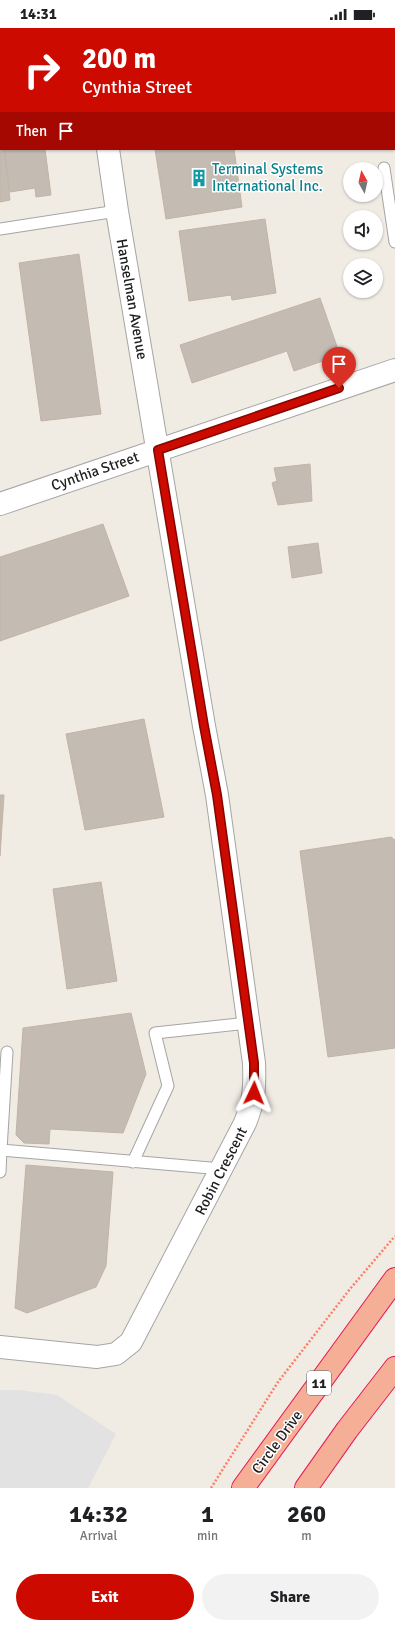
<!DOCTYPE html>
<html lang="en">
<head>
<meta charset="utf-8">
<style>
  body { margin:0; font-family:Signika,sans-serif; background:#f2f2f2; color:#202124; height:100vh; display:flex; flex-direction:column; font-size:15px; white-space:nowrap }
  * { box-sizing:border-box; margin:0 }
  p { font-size:13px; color:#757577 }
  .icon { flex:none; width:22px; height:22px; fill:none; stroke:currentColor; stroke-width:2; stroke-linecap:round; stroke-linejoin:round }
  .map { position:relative; height:1460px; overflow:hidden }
  .panel { display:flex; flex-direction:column; background:#fff; flex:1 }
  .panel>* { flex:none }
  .banner { position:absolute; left:0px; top:0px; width:395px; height:122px; box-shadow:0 1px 3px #0004; background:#cd0a00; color:#fff; overflow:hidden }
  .needle { width:26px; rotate:352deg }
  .fabs { position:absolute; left:343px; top:134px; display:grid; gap:8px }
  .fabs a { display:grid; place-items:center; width:40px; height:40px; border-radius:50%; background:#fff; box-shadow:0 1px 3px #0004; font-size:20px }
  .pin { position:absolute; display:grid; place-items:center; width:34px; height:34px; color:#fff; margin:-41px -17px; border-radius:50% 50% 50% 0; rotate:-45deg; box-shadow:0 0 4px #0007 }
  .pin .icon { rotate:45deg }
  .me { position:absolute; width:44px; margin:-22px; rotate:2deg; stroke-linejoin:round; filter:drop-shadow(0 0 3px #0008) }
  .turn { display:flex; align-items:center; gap:14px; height:84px; padding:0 16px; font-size:18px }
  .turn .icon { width:52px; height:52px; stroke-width:2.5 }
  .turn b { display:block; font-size:28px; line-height:34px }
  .then { display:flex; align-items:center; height:38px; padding:0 16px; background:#0003; gap:8px; font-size:15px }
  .eta { display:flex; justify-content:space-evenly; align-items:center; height:68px; text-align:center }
  .eta b { font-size:24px; font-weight:800; line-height:28px }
  .cta { display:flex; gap:8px; margin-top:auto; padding:8px 16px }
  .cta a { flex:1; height:46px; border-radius:24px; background:#cd0a00; color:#fff; font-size:16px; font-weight:800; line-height:46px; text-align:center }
  .cta a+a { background:#f2f2f2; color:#202124 }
  .status { display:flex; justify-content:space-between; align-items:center; height:28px; padding:0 20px; background:#fff; direction:ltr }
  .status svg { height:11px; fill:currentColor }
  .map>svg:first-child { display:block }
  .parking { fill:#e2e2e2 }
  .building { fill:#c4bcb3; stroke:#c3b3a5 }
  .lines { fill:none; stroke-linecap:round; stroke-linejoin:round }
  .service-casing { stroke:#a5a5a5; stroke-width:13 }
  .minor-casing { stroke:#a5a5a5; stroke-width:24 }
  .tertiary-casing { stroke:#a5a5a5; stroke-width:24 }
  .trunk-casing { stroke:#e61955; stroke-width:24 }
  .path { stroke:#ff7d66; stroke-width:2.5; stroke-dasharray:2 2; stroke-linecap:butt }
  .service { stroke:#fff; stroke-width:11 }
  .minor { stroke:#fff; stroke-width:22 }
  .tertiary { stroke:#fff; stroke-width:22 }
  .trunk { stroke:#f6af97; stroke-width:22 }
  .route-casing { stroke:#850600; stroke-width:10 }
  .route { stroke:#cd0a00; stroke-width:7 }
  .labels { text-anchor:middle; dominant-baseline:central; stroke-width:3; stroke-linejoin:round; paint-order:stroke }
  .shield { fill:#fff; stroke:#626262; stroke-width:1 }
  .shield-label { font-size:14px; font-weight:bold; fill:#1e1e1e }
  .culture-label { font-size:15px; fill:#0d838f; stroke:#fff; text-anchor:start }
  .street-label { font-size:15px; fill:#1e1e1e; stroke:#fff }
</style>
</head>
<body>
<div class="status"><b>14:31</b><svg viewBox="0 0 49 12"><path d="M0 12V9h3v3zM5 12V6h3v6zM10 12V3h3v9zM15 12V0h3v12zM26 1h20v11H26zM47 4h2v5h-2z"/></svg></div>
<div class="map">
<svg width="395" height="1460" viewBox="0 0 395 1460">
  <rect width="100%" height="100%" fill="#f0ece4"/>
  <!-- parking -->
  <path class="parking" d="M0,1362h19l38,5 59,39 -28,54h-88z"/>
  <!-- building -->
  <g class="building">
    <rect x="134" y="0" width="81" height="1"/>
    <path d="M0,96l1,25h3l6,51 -10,2z"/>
    <path d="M4,121h41l6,46 -15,2 -1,-9 -25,4z"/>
    <path d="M155,121h79l8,58 -76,12z"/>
    <path d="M265,191l11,74 -44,7 -1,-5 -42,6 -10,-70z"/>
    <path d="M79,226l22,160 -60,7 -22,-158z"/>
    <path d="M320,270l20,57 -46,16 -7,-20 -95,32 -12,-38z"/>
    <path d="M310,436l2,37 -34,4 -6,-22 5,-2 -3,-13z"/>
    <path d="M103,496l26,72 -129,45v-84z"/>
    <path d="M318,515l4,30 -30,5 -4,-31z"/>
    <path d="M144,691l20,98 -79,13 -19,-96z"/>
    <path d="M0,767h4l-4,61z"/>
    <path d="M391,809l4,3v208l-67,9 -28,-206z"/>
    <path d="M101,854l16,99 -50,8 -14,-100z"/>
    <path d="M131,985l15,61 -23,59 -73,-4 -1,15 -25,-1 -8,-8 7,-107z"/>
    <path d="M26,1137l87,7 -7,94 -10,21 -69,26 -12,-5z"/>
  </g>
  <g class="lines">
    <!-- service casing -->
    <g class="service-casing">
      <g id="service">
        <path d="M384,140l11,74"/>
        <path d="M0,201l117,-18"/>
        <path d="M7,1024l-6,98 221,19"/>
        <path d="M133,1134l35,-76 -13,-53 93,-10"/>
        <path d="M0,1144l1,-22"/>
      </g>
    </g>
    <!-- minor casing -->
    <g class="minor-casing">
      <g id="minor">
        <path d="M90,0v1"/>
        <path d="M0,23h1"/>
        <path d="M0,1319l97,10 19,-3 15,-12 114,-219c9,-22 10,-36 9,-60l-37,-268 -13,-69 -87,-515 -9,-62"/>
      </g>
    </g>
    <!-- tertiary casing -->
    <g class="tertiary-casing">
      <path id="tertiary" d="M0,476l395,-134"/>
    </g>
    <!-- trunk casing -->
    <g class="trunk-casing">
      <g id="trunk">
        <path d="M243,1460l152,-209"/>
        <path d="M306,1460l41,-58 48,-62"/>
      </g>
    </g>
    <!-- path -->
    <path class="path" d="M211,1460l67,-106 72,-93 45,-53"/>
    <!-- service -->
    <use href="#service" class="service"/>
    <!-- minor -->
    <use href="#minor" class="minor"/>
    <!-- tertiary -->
    <use href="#tertiary" class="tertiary"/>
    <!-- trunk -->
    <use href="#trunk" class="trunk"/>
  </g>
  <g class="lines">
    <!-- route casing -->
    <g class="route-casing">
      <path id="route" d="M254,1065v-30l-37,-268 -13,-69 -46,-276 181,-62"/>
    </g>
    <!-- route -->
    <use href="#route" class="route"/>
  </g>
  <!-- icons -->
  <defs>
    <g id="building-bare" transform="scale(1.38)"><path d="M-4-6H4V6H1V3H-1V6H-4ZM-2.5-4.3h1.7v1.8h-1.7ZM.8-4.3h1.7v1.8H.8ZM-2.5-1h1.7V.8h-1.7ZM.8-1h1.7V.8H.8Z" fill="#0f9aa8" stroke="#fff" stroke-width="2.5" paint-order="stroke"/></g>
  </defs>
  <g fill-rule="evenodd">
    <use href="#building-bare" x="199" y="150"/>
  </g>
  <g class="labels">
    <!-- shield labels -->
    <rect class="shield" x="307" y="1343" width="24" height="24" rx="3"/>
    <g class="shield-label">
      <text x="319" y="1355">11</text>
    </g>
    <!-- culture labels -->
    <g class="culture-label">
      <text x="212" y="141">Terminal Systems<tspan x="212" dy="17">International Inc.</tspan></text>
    </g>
    <!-- street labels -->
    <g class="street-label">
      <text transform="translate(132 271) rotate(80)">Hanselman Avenue</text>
      <text transform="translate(95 443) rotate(-19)">Cynthia Street</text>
      <text transform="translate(221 1143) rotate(-63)">Robin Crescent</text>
      <text transform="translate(277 1414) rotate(-54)">Circle Drive</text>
    </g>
  </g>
</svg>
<div class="fabs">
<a><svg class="needle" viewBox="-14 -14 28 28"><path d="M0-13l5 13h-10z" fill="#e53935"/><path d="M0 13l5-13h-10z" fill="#757577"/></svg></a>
<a><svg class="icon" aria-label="sound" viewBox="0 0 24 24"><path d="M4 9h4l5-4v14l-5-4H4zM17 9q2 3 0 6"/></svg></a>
<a><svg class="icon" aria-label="layers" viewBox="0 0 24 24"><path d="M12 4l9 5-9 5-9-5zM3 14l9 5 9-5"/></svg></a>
</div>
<div class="pin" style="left:339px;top:360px;background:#d93025"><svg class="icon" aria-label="arrive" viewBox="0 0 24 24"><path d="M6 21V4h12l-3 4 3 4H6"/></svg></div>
<svg class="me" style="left:254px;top:1065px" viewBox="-20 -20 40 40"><path d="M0-17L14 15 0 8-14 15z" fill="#cd0a00" stroke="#fff" stroke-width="4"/></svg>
<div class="banner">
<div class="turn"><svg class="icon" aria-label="right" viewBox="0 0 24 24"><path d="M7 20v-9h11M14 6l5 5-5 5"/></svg><div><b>200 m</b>Cynthia Street</div></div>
<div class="then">Then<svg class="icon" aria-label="arrive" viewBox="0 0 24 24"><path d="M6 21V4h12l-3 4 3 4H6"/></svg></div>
</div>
</div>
<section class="panel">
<div class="eta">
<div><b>14:32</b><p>Arrival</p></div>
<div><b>1</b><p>min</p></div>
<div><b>260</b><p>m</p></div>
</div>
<div class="cta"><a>Exit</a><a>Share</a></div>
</section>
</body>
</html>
